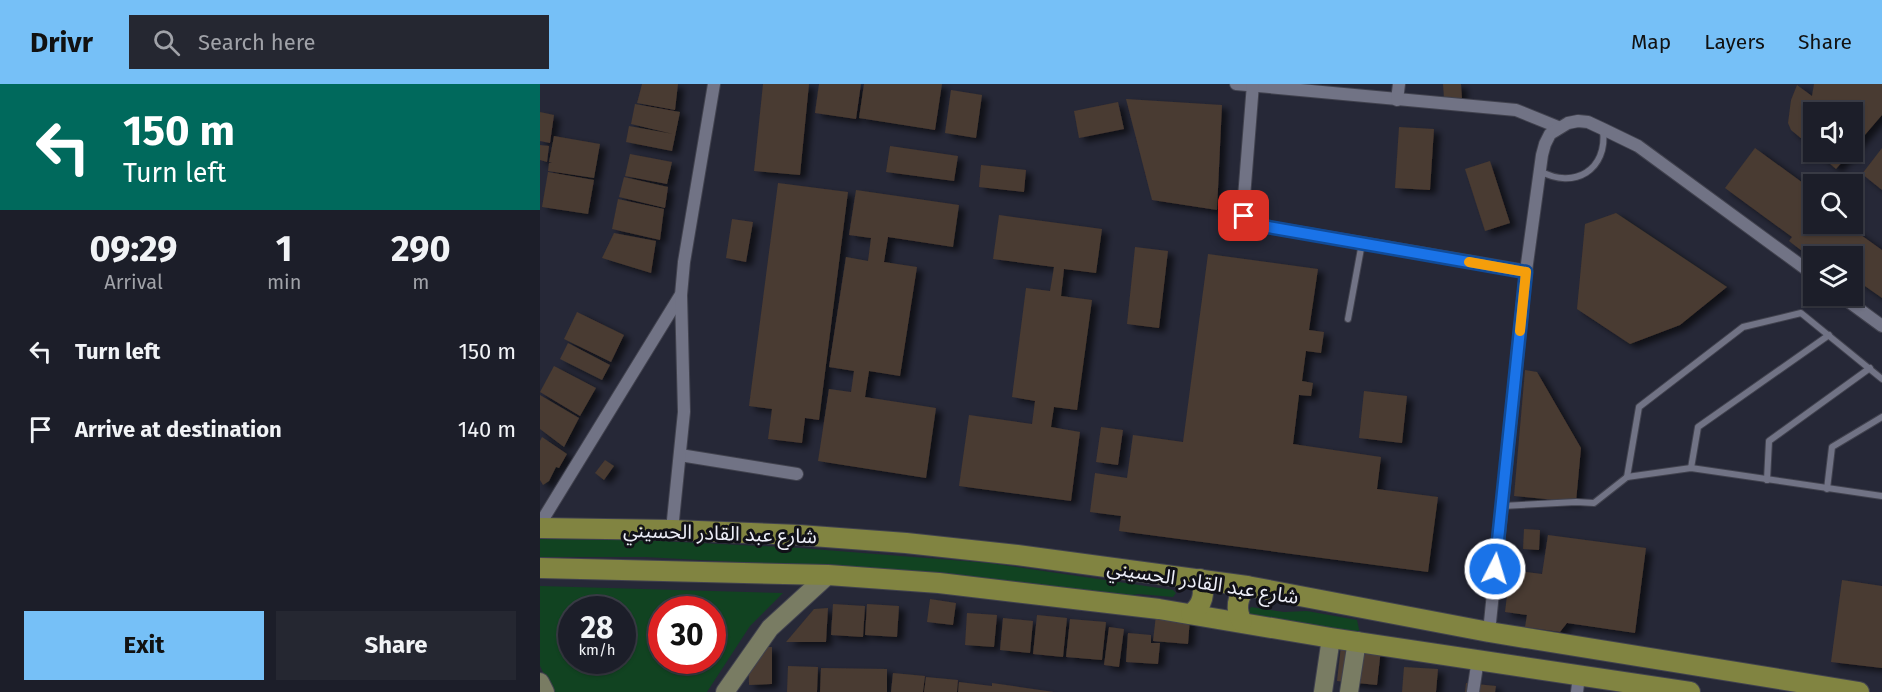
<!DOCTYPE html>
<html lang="en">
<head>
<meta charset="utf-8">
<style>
  body { margin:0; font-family:"Fira Sans","Noto Sans Arabic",sans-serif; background:#252731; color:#f1f3f6; height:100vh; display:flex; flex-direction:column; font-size:22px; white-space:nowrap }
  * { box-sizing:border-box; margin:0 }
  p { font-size:20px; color:#a0a2a8 }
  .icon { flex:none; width:33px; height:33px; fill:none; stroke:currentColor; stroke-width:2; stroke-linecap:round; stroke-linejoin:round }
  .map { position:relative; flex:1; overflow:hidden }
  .details { display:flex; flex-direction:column; background:#1c1e29; width:540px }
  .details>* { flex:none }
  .guide { background:#00695c; color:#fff; overflow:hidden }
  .buttons { position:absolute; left:1263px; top:18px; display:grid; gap:12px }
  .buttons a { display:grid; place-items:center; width:60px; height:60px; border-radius:0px; background:#1c1e29; box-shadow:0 2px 4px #0004,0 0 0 2px #3a3c46; font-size:30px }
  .speed { position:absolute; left:18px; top:512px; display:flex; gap:12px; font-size:30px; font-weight:700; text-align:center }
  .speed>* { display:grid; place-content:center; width:78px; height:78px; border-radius:50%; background:#1c1e29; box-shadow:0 2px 4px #0004,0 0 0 2px #3a3c46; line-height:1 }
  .speed small { font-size:15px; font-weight:400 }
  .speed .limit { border:9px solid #d22; background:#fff; color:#111 }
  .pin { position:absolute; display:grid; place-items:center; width:51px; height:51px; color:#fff; margin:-26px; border-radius:12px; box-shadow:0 3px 9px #0006 }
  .me { position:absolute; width:66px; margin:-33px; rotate:5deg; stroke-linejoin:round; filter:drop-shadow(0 0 4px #0008) }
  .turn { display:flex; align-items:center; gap:21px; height:126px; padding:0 24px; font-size:27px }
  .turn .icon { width:78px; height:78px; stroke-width:2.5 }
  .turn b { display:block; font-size:42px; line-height:51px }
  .eta { display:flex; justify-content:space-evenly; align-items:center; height:102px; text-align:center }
  .eta b { font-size:36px; font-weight:700; line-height:42px }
  .button { display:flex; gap:12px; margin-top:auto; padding:12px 24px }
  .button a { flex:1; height:69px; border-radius:0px; background:#76c0f7; color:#111; font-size:24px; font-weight:700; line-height:69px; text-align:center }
  .button a+a { background:#252731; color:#f1f3f6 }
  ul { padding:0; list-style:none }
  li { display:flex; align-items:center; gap:18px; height:78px; padding:0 24px }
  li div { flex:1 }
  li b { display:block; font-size:22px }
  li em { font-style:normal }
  header { display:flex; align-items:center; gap:36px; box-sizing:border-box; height:84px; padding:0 30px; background:#76c0f7; color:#111 }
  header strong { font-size:28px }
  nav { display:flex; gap:33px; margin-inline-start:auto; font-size:21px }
  .search { width:420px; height:54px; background:#252731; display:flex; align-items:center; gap:15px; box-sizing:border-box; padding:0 21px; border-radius:0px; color:#a0a2a8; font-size:22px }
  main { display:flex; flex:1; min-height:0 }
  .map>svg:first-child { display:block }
  .green { fill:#114321; fill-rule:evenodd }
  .building { fill:#493a30; filter:url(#shadow) }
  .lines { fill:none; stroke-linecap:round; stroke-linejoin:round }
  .lane-casing { stroke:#41424e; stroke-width:8 }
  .street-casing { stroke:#41424e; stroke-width:14 }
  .secondary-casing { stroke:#41424e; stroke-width:20 }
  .primary-casing { stroke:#41424e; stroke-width:22 }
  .lane { stroke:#717385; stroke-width:6 }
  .street { stroke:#717385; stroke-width:12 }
  .secondary { stroke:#797c63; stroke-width:18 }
  .primary { stroke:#818441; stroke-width:20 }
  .route-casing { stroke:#114b97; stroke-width:15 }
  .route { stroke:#1a73e8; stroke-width:10 }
  .slow { stroke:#f59e0b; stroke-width:10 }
  .labels { text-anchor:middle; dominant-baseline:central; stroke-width:6; stroke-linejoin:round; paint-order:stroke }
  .street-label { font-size:20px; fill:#edeef8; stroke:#111118 }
</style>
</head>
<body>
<header>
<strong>Drivr</strong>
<div class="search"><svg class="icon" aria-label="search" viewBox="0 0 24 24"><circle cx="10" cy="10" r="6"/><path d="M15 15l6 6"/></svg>Search here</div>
<nav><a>Map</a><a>Layers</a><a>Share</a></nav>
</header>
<main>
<section class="details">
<div class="guide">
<div class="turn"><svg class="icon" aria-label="left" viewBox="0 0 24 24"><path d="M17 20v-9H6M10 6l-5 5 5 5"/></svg><div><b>150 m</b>Turn left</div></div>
</div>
<div class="eta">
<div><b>09:29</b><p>Arrival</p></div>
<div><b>1</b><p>min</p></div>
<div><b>290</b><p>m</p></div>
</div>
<ul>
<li><svg class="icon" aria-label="left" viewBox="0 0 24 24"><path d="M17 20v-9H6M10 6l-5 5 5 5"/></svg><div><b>Turn left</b></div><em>150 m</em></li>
<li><svg class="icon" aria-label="arrive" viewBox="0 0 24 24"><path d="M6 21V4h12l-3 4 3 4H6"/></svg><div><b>Arrive at destination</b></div><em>140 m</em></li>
</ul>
<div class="button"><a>Exit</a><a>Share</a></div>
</section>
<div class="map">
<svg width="1342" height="608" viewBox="0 0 1342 608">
  <defs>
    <filter id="shadow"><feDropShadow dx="6" dy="4" stdDeviation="3" flood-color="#0009"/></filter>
  </defs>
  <rect width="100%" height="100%" fill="#262837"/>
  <!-- green -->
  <g class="green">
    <path d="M0,455l100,1 160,8 189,15 184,27 3,3 -3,4 -35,-3 -16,3 -123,-17 -153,-12 -201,-11h-105z"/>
    <path d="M0,502l243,7 -33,33 -43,66h-154l-13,-26zM32,525h50v51h-50zM122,525h50v51h-50z"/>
    <path d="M711,523l33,5 23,-1 50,9 3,14 -110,-19 -2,-3z"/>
  </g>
  <!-- building -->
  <g class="building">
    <path d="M102,0h36l-3,26 -38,-7z"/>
    <path d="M223,0h46l-9,91 -46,-4z"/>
    <path d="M279,0h42l-5,35 -41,-6z"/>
    <path d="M324,0h78l-7,46 -76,-12z"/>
    <path d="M903,0h18l1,15h-18z"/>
    <path d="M1274,0h68v31l-30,35v-38h-38v37l-23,-19 -3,-7 3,-23 6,-15 15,11z"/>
    <path d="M411,6l31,5 -6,43 -31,-5z"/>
    <path d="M586,15l96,6 -5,105 -65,-10z"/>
    <path d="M578,18l6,27 -45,9 -5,-27z"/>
    <path d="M95,20l45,8 -8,39 -46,-9 3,-16 44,8 -42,-10z"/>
    <path d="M0,28l14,3 -4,28 -10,-2z"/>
    <path d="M859,43l35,2 -4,61 -35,-2z"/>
    <path d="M14,52l46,8 -6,34 -46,-7 1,-8h3l-3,-1z"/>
    <path d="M0,61l9,1 -2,16 -7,-2z"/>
    <path d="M350,62l68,10 -4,25 -68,-9z"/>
    <path d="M1215,64l59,43v33h34l-1,1 35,25v48l-30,-21v-21h-27l-18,-12 -5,7 -13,-10 3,-4 -67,-49z"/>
    <path d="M1342,64v42l-20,-16z"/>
    <path d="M1276,68h35l-15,17z"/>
    <path d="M90,70l42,8 -5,22 -42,-8z"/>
    <path d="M950,77l20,62 -25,8 -20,-62z"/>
    <path d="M441,81l45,5 -2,22 -45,-5z"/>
    <path d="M8,88l46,8 -6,34 -46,-7z"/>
    <path d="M84,93l44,10 -3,21 -46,-11z"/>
    <path d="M238,99l70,9 -29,228 -14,-2 -3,25 -34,-4 4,-30 -23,-3z"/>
    <path d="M316,106l103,15 -6,42 -65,-10 -4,25 33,5 -17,109 -31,-5 -4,26 71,11 -10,70 -108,-17 11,-72 22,3 3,-21 -25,-4 17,-110 22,4 3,-23 -22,-3z"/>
    <path d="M78,115l46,10 -4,31 -48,-11z"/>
    <path d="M1076,129l111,74 -47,38 -50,19 -53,-35 8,-85z"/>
    <path d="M459,131l103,14 -6,44 -32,-4 -3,27 31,4 -15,110 -23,-3 -3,20 29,5 -9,69 -112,-15 10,-71 63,9 3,-23 -23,-4 14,-109 24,3 4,-24 -61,-8z"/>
    <path d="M192,135l21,3 -7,40 -20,-4z"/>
    <path d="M74,149l42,8 -5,32 -49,-15z"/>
    <path d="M595,163l33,4 -9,77 -32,-4z"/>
    <path d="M668,170l110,15 -9,61 15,2 -3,21 -15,-2 -4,30 11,2 -2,13 -12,-1 -6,49 88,13 -4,32 61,8 -10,75 -309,-41 2,-15 -31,-4 5,-39 32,5 6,-43 50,7z"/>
    <path d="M37,228l47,23 -13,27 -47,-23z"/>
    <path d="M28,259l42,22 -8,15 -42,-21z"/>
    <path d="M14,282l42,22 -16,28 -40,-24z"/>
    <path d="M985,286l12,2 44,76 -5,54 -62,-6z"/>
    <path d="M824,307l43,5 -5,47 -43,-5z"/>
    <path d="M0,311l39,23 -15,29 -24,-18z"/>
    <path d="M561,343l22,3 -5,35 -22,-3z"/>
    <path d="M2,353l25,17 -8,14 -3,-1 -7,14 -6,4 -3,-5v-39z"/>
    <path d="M65,376l9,6 -10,14 -9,-7z"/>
    <path d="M984,445l16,1 -1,20 -16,-1z"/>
    <path d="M1008,451l98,13 -11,85 -68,-10 -7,9 -35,-5 2,-12 -22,-3 5,-42 32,4z"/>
    <path d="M1302,496l40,6v82l-51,-6z"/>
    <path d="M390,515l26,4 -3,22 -26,-3z"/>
    <path d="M293,520l32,2 -2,31 -32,-2z"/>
    <path d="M327,520l32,2 -2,31 -32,-2z"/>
    <path d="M288,524l-2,34h-40l28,-33z"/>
    <path d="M427,529l30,2 -3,32 -29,-2z"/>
    <path d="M497,531l30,3 -4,39 -30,-3z"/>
    <path d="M616,531l34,3 -2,26 -35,-3z"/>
    <path d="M463,534l30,3 -3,32 -30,-3z"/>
    <path d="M530,535l36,3 -4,38 -36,-3z"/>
    <path d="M569,543l15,2 -5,38 -15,-2z"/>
    <path d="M588,549l23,2v8h9l-2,21 -32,-2z"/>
    <path d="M801,562l40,3 -4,36 -40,-4z"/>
    <path d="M208,563h24v37l-23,1z"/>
    <path d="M248,582l30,1 -1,25h-30z"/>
    <path d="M864,583l34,2 -2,23h-34z"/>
    <path d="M281,584l66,1v23h-67z"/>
    <path d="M353,589l32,3 -2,16h-32z"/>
    <path d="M386,593l32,3 -1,12h-33z"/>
    <path d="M419,598l33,4v-3l62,9h-96z"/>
    <path d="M926,599l30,3 -1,6h-30z"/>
  </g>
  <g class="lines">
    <!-- lane casing -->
    <g class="lane-casing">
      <g id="lane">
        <path d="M1000,87c34,19 68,-1 63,-41"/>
        <path d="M808,235l14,-76"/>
        <path d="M1151,384l7,-41 131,-92"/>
        <path d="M1087,393l12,-70 104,-80 58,-14 81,66"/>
        <path d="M1227,396l2,-39 101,-73"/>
        <path d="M1287,405l5,-42 50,-30"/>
        <path d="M962,422l74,-4 18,1 33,-26 64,-9 191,28"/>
      </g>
    </g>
    <!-- street casing -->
    <g class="street-casing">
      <g id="street">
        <path d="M696,0l280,26 42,17"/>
        <path d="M713,0l-10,126 1,6 7,8 275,47"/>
        <path d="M857,16l2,-16"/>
        <path d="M1301,212l41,30"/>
        <path d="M140,371l117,19"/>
        <path d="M0,440l140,-228"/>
        <path d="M132,446l12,-118 -3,-117 3,-33 30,-178"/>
        <path d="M949,548l37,-361 16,-116 3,-11 5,-10 18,-11 10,-2 10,1 15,7 35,17 176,129"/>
        <path d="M933,608l5,-33"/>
        <path d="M1037,608l2,-16"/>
      </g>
    </g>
    <!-- secondary casing -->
    <g class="secondary-casing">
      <g id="secondary">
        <path d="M0,598l5,10"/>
        <path d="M185,608l45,-64 58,-53"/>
        <path d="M783,608l8,-54"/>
        <path d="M809,608l8,-51"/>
      </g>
    </g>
    <!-- primary casing -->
    <g class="primary-casing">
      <g id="primary">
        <path d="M0,444l132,2 127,5 107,8 111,12 230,31 242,46 370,60"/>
        <path d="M0,484l288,7 111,8 220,26 172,29 359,54"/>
        <path d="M651,530c12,-9 15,-21 9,-35"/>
        <path d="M702,538c-7,-13 -5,-25 5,-36"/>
      </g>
    </g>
    <!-- lane -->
    <use href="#lane" class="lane"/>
    <!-- street -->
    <use href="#street" class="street"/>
    <!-- secondary -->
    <use href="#secondary" class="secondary"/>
    <!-- primary -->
    <use href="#primary" class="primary"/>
  </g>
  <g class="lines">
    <!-- route casing -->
    <g class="route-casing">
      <path id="route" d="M704,132l7,8 275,48 -31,297"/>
    </g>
    <!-- route -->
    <use href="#route" class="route"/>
    <!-- slow -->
    <path class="slow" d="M929,178l57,10 -6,59"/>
  </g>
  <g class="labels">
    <!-- street labels -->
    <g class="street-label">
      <text transform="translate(180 449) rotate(2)">شارع عبد القادر الحسيني</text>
      <text transform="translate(663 498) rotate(9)">شارع عبد القادر الحسيني</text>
    </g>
  </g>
</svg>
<div class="buttons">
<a><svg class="icon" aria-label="sound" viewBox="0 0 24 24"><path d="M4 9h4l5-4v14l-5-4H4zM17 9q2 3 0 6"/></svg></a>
<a><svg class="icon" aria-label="search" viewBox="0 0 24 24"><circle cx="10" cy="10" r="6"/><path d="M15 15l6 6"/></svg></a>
<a><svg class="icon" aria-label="layers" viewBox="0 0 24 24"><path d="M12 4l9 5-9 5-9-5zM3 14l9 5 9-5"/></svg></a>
</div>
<div class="speed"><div>28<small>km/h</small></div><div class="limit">30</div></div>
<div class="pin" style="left:704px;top:132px;background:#d93025"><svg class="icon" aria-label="arrive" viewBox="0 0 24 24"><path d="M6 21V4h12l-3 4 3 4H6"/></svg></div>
<svg class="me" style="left:955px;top:485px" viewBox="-20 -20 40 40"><circle r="17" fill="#1a73e8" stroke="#fff" stroke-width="3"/><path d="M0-11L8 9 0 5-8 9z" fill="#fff"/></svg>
</div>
</main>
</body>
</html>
